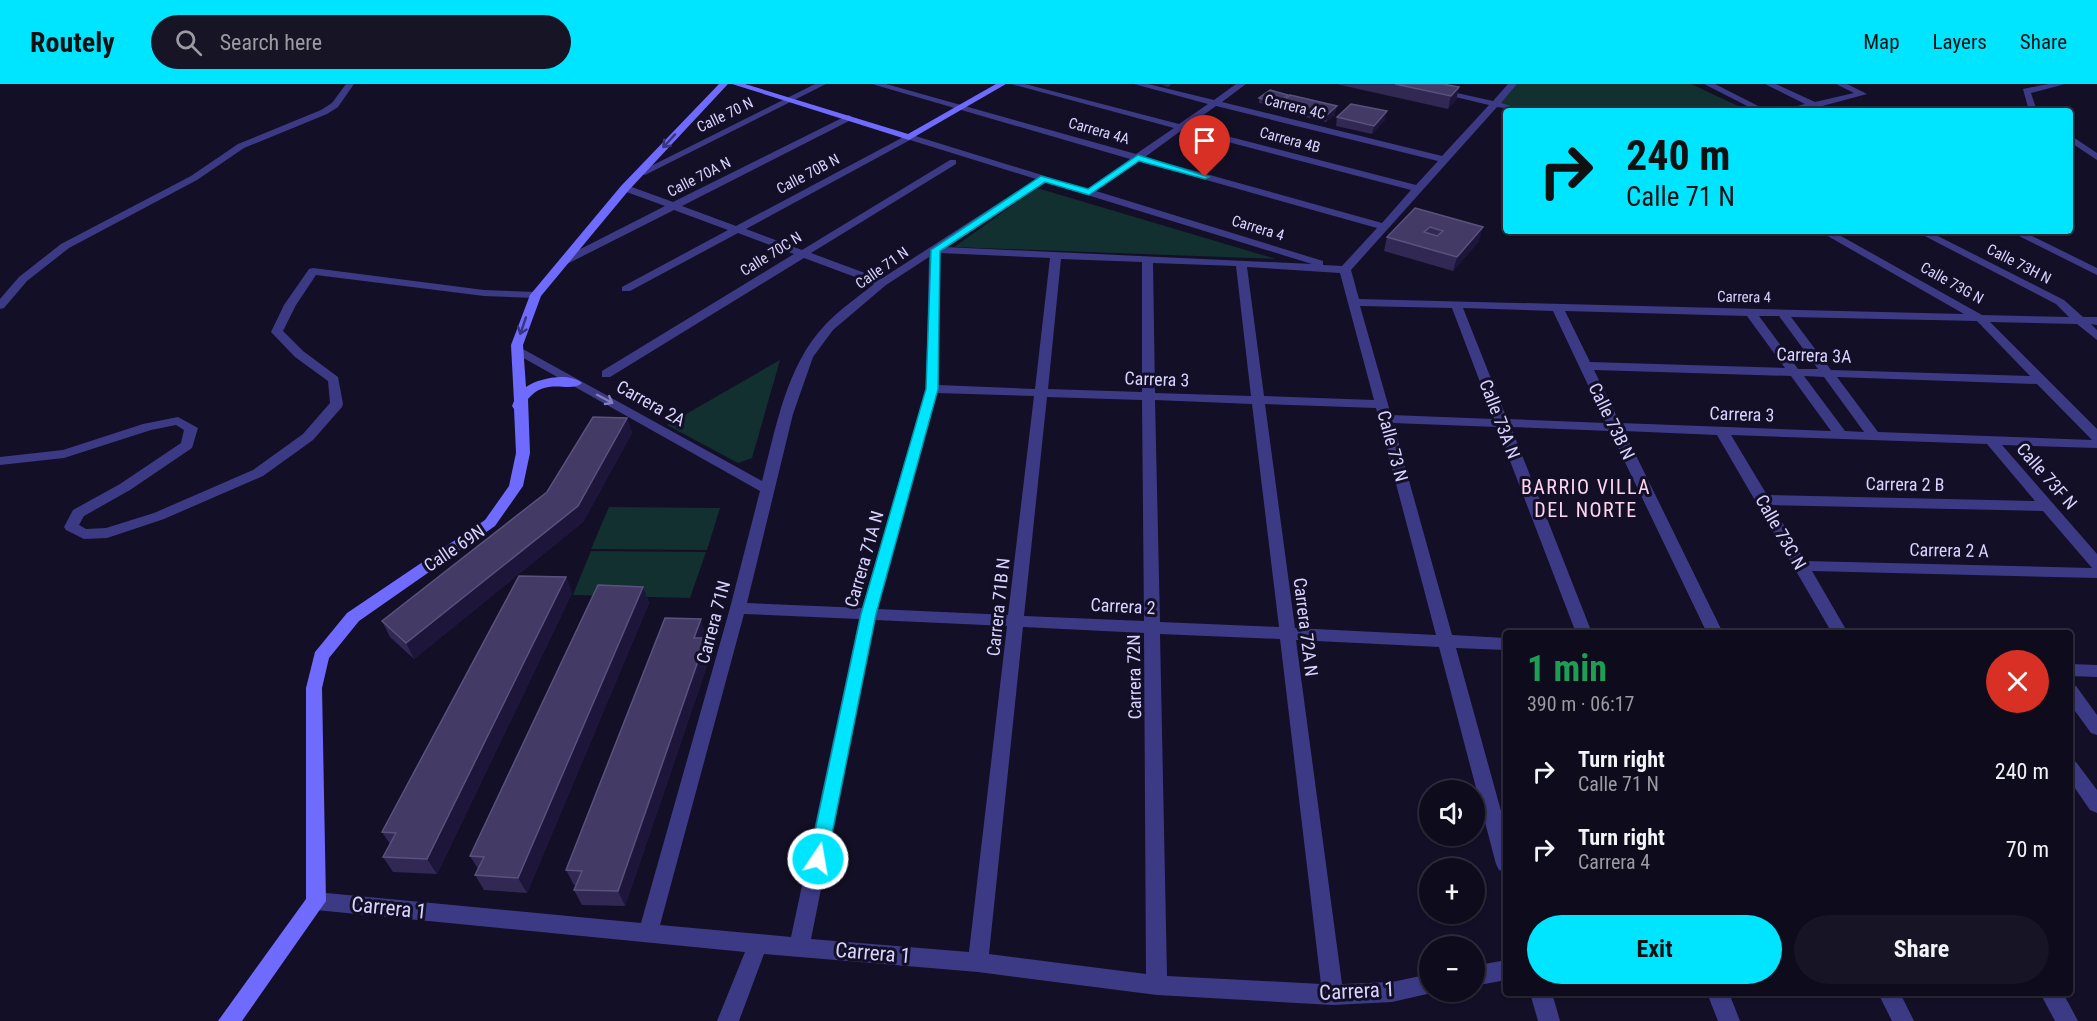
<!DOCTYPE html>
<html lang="en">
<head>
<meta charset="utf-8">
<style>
  body { margin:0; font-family:"Roboto Condensed",sans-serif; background:#171425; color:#f1f3f6; height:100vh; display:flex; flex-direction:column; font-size:22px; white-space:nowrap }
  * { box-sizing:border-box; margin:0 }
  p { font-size:20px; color:#9b9ba3 }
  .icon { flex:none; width:33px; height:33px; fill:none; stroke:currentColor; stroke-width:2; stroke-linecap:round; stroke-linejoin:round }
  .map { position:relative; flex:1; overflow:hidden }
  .side { position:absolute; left:1503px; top:546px; width:570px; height:366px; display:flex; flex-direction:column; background:#0e0b1c; border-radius:6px; box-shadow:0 2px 4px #0004,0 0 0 2px #2e2b3b }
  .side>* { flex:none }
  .top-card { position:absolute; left:1503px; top:24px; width:570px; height:126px; border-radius:6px; box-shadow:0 2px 4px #0004,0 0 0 2px #2e2b3b; background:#00e5ff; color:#111; overflow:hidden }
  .buttons { position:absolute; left:1419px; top:696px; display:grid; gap:12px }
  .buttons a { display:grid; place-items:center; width:66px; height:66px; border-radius:50%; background:#0e0b1c; box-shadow:0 2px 4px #0004,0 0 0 2px #2e2b3b; font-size:30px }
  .pin { position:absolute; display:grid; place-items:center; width:51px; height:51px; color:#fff; margin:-62px -26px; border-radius:50% 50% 50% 0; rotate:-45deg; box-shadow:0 0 6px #0007 }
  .pin .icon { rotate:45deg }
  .me { position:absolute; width:66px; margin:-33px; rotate:12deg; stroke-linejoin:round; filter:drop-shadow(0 0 4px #0008) }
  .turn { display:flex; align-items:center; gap:21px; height:126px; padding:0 24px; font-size:27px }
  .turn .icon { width:78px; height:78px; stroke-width:2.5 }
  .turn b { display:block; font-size:42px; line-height:51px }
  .round { display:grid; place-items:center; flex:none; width:63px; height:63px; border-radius:32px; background:#171425 }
  .overview { display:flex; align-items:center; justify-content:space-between; height:102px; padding:0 24px }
  h1 { font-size:36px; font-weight:700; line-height:45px; color:#1e9e55 }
  .button { display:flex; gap:12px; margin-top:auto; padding:12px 24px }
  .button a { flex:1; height:69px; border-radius:36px; background:#00e5ff; color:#111; font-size:24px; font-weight:700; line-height:69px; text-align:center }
  .button a+a { background:#171425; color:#f1f3f6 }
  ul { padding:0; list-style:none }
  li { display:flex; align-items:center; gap:18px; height:78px; padding:0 24px }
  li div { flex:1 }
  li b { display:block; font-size:22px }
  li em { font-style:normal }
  header { display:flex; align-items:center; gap:36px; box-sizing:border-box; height:84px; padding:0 30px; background:#00e5ff; color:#111 }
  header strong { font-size:28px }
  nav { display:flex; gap:33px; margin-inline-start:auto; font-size:21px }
  .search { width:420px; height:54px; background:#171425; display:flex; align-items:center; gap:15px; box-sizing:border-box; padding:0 21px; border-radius:33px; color:#9b9ba3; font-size:22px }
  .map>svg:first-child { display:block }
  .green { fill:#12302f }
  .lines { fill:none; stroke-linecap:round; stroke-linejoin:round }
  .street { fill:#3d3a85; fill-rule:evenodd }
  .secondary { fill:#6f6bff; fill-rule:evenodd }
  .wall { fill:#312854 }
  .shaded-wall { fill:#1d163a }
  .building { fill:#433a66; stroke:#5a527e; stroke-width:1.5; fill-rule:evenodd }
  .oneway { stroke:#38347d }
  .oneway2 { stroke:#837fbc }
  .route { fill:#00e5ff; stroke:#0095a6; stroke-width:1.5 }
  .labels { text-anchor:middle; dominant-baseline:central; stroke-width:6; stroke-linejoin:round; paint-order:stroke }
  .far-street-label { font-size:15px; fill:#d9d4ff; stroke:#130f26 }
  .street-label { font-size:18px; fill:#d9d4ff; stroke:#130f26 }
  .neighbourhood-label { font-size:20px; letter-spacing:1.5px; fill:#ffd6f0; stroke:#130f26 }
  .near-street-label { font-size:21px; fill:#d9d4ff; stroke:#130f26 }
</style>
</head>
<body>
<header>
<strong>Routely</strong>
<div class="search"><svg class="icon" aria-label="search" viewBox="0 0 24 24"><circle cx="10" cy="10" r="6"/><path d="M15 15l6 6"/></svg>Search here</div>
<nav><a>Map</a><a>Layers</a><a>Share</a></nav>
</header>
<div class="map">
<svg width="2097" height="937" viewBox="0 0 2097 937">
  <rect width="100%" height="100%" fill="#130f26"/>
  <!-- green -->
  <g class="green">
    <path d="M1517,0h174l58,27h-224l-30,-7z"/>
    <path d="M1037,104l239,71 -322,-12z"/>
    <path d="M780,276l-28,98 -14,5 -71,-38z"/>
    <path d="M609,423l111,1 -13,42 -116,-1z"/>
    <path d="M591,467l115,1 -16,46 -117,-3z"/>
  </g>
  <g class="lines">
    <!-- street -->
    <g class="street">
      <path d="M346,0h8l-16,23 -11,7 -83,34 -47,32 -128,68 -42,33 -23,27 -4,1v-10l19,-22 42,-33 130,-68 47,-32 83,-34 11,-7z"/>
      <path d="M815,0h11l-181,91 -8,-2z"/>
      <path d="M872,0h14l250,70 38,-26 -163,-44h14l154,40 29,-20 -74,-20h14l66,16 22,-16h10l-24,18 220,54 47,-51 -88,-21h15l77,17 15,-17h9l-16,19 28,8 -32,-4 -146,163 8,29 605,15 -145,-83h13l150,84 87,2 -13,-13 -141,-73h13l136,69 19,17h14v8l-6,-1 6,6v10l-20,-16 -87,-2 107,107v19l-95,-3 95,109v24l-285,-7 36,62h-16l-115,-198 -93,-4 99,202h-16l-97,-202 -99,-4 81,206h-16l-79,-206 -104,-4 59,212 54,3v12l-50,-2 50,181v43l-7,-2 -3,-6 -57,-217 -143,-7 46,344 50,-2 38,-8v18h6l-44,10 -59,3 -176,-10 -179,-23 -214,-18 -25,67h-22l28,-69 -429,-42 -7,-3 -3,-6 3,-6 7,-3 325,31 89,-315 30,-117 -249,-140 2,-3h8l241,133c14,-53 24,-115 63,-156 14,-15 33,-28 49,-41l-70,-26 -194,119h-8v-6l192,-117 -56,-21 -108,58h-8v-4l106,-57 -54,-20 -107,54h-8v-4l106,-54 -44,-16v-4h8l44,16 175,-87 3,1v4l-169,86 54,20 173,-92 178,55 43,-30zM1216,22l222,55 -22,24 -228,-59zM1182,46l229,60 -29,33 -237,-66zM910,56l126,39 -155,100 -70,-26 145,-89v-4h-6l-148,90 -56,-21zM1139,77l238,67 -35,38 -19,-1v-4l-227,-70zM1045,98l267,82 -367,-17zM940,169l110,5 -15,131 -97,-4zM929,173l-3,132 -64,219 -115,-5 46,-189 20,-57 20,-27 53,-45zM1061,175l81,3v130l-94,-3zM1153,179l83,3 15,130 -96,-3zM1247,183l93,6 34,127 -110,-4zM1360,222l92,2 42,111 -103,-4zM1463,224l90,3 53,112 -99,-4zM1565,227l182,5 38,52 -195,-6zM1759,232h20l39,53h-20zM1791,233l186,4 53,55 -199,-6zM1594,286l197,6 40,55 -211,-8zM1804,292l20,1 40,55 -19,-1zM1837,293l200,7 55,56 -214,-8zM937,309l97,3 -26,219 -131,-6zM1047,313l95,3 2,221 -120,-5zM1155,316l97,4 27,223 -119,-5zM1265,320l111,4 60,227 -141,-7zM1731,351l256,9 48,57 -268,-6zM1772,421l271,6 49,57 -287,-7zM744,530l115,5 -68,318 -131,-12zM875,536l132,6 -38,326 -158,-13zM1023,543l121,6 2,341 -157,-20zM1160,550l120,5 41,345 -154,-8z"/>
      <path d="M1704,0h11l53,27h-11z"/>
      <path d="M1765,0h11l39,18 39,-9 -18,-9h11l20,10 -52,14 -36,3 26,-7z"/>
      <path d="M2048,0h17l-34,9 6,18h-8l-6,-22z"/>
      <path d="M2070,51l27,18v7l-27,-18z"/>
      <path d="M2009,147h13l75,37v7z"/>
      <path d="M313,184l171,22 52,2 6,3 -6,3 -52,-2 -168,-21 -20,30 -13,26 20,20 35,26 5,27 -1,3 -29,33 -50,36 -99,43 -57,19 -23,1 -18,-9 -2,-3 9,-17 47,-26 61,-41 3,-13 -8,-5 -25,5 -87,28 -64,7v-8l63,-7 80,-26 35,-7 20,11 -6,20 -62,42 -46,26 -5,9 7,4 20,-1 48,-15 99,-43 50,-36 27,-31 -2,-22 -33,-24 -24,-25 13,-27 25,-36z"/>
      <path d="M2070,580l27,1v12l-27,-1z"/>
      <path d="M2070,601l6,1 21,29v20l-6,-2 -21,-29z"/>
      <path d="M2070,676l6,2 21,28v23l-7,-3 -20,-29z"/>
      <path d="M1506,876v20l-32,6v-20z"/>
      <path d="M1530,909h22l8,28h-22z"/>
      <path d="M1707,909h22l11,28h-22z"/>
      <path d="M1878,909h22l14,28h-22z"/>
      <path d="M2040,909h23l15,28h-23z"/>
    </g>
    <!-- secondary -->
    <g class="secondary">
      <path d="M719,0h9l-99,106 -88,106 -18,49 3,42c13,-9 43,-15 56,-4 -12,11 -35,-7 -54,16l2,54 -7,33 -28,40 -136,95 -30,37 -7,30 4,213 -84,120h-24l88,-122v-211l9,-36 32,-39 138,-93 24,-34 7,-33 -2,-44 -2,-3 2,-5 -3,-56 19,-50 91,-109z"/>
      <path d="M732,0h13l163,50 88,-50h10l-97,56z"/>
    </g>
  </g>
  <!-- wall -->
  <g class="wall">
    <path d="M1160,0h12l-4,3z"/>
    <path d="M1336,0h107l16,3 -3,13 -8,9z"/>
    <path d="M1288,13l47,18 -9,7 -46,-11 1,-7 -4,3 -18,-4v-5z"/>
    <path d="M1337,33l48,3 -13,14 -36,-8z"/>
    <path d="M1415,124l64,33 -26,30 -69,-20 3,-14z"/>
    <path d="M627,334l5,15 -49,89 -169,137 -24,-22 -8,-16 165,-129z"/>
    <path d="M566,493l6,16 -135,281 -44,-2 -10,-15 7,-13 -8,-12z"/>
    <path d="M643,503l6,16 -122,290 -43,-3 -9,-15 3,-6 -8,-13z"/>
    <path d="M706,551l-1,3h1l5,16 -86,252 -43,-1 -8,-15 2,-5h-2l-8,-15z"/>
  </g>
  <!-- shaded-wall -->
  <g class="shaded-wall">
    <path d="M1459,3l-3,13 -8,9 3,-13z"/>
    <path d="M1288,11v4l-7,4v1l-4,3 1,-4z"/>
    <path d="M1337,22l-2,9 -9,7 2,-8z"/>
    <path d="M1387,27l-2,9 -13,14 2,-8z"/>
    <path d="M1483,143l-4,14 -26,30 4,-14z"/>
    <path d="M627,334l5,15 -49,89 -169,137 -8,-16z"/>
    <path d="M566,493l6,16 -135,281 -10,-15z"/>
    <path d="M643,503l6,16 -122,290 -9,-15z"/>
    <path d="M701,535l5,16 -7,19 -5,-16z"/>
    <path d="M706,554l5,16 -86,252 -7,-15z"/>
  </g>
  <!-- building -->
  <g class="building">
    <path d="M1395,0h48l16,3 -8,9z"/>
    <path d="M1270,6l18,5 -10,8 -19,-5z"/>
    <path d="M1290,11l47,11 -9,8 -47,-11z"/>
    <path d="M1351,20l36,7 -13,15 -37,-9z"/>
    <path d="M1415,124l68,19 -26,30 -70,-20zM1430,143l13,4 -6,5 -13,-4z"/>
    <path d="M593,333l34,1 -49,88 -172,137 -24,-22 165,-129z"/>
    <path d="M519,492l47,1 -139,282 -44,-2 13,-24 -14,-1z"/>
    <path d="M598,501l45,2 -125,291 -43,-3 9,-18 -14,-1z"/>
    <path d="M665,534l36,1 -7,19h12l-88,253 -44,-1 8,-19 -16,-1z"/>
  </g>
  <!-- one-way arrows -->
  <defs><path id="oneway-shaft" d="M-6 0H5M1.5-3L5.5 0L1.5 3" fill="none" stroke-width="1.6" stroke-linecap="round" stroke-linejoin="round" transform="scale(1.5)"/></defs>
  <g class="oneway">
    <use href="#oneway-shaft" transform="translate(669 57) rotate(133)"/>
    <use href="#oneway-shaft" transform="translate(523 242) rotate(109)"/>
  </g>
  <use class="oneway2" href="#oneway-shaft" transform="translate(605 315) rotate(28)"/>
  <!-- route -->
  <path class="route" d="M1138,71l71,22 -4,2 -66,-18 -50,34 -44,-13 -105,69 -2,138 -62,225 -49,245 -3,5 -6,2 -6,-2 -3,-5 52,-245 65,-225 5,-139 110,-74 47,13z"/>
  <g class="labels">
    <!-- far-street labels -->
    <g class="far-street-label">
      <text transform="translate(1295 23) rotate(14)">Carrera 4C</text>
      <text transform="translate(725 31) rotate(-26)">Calle 70 N</text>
      <text transform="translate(1099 47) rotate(16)">Carrera 4A</text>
      <text transform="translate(1290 56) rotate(15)">Carrera 4B</text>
      <text transform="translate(808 90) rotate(-28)">Calle 70B N</text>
      <text transform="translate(699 93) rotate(-27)">Calle 70A N</text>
      <text transform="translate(1258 144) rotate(17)">Carrera 4</text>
      <text transform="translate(771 170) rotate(-32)">Calle 70C N</text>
      <text transform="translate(2019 180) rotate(27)">Calle 73H N</text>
      <text transform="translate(882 184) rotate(-35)">Calle 71 N</text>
      <text transform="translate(1952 199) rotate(29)">Calle 73G N</text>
      <text transform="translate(1744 213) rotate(1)">Carrera 4</text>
    </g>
    <!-- street labels -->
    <g class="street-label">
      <text transform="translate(1814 271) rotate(2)">Carrera 3A</text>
      <text transform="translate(1157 295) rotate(2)">Carrera 3</text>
      <text transform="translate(651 319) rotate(29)">Carrera 2A</text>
      <text transform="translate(1742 330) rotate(2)">Carrera 3</text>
      <text transform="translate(1500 335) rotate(69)">Calle 73A N</text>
      <text transform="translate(1612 337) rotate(64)">Calle 73B N</text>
      <text transform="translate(1393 362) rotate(75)">Calle 73 N</text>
      <text transform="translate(2047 392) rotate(49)">Calle 73F N</text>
      <text transform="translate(1905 400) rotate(1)">Carrera 2 B</text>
      <text transform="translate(1781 448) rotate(60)">Calle 73C N</text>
      <text transform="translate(454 464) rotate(-34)">Calle 69N</text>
      <text transform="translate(1949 466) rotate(1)">Carrera 2 A</text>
      <text transform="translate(864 475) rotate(-74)">Carrera 71A N</text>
      <text transform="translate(1123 522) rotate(3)">Carrera 2</text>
      <text transform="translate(998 523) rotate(-84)">Carrera 71B N</text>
      <text transform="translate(713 538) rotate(-75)">Carrera 71N</text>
      <text transform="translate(1306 543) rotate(83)">Carrera 72A N</text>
      <text transform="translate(1134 593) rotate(-91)">Carrera 72N</text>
    </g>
    <!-- neighbourhood labels -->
    <g class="neighbourhood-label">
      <text x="1586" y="403">BARRIO VILLA<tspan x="1586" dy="23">DEL NORTE</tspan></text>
    </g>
    <!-- near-street labels -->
    <g class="near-street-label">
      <text transform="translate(389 824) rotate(6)">Carrera 1</text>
      <text transform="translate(873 869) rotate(5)">Carrera 1</text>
      <text transform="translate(1357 907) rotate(-3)">Carrera 1</text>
    </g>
  </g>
</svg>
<div class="buttons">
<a><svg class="icon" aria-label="sound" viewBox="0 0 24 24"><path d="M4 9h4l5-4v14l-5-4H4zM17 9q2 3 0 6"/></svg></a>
<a>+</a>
<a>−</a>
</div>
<div class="pin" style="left:1205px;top:93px;background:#d93025"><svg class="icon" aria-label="arrive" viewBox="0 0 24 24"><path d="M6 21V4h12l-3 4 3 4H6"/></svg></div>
<svg class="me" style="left:818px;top:775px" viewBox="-20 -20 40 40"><circle r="17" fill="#00e5ff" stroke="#fff" stroke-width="3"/><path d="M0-11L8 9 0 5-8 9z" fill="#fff"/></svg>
<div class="top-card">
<div class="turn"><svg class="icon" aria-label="right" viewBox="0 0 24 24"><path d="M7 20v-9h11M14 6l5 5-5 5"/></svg><div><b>240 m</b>Calle 71 N</div></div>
</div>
<section class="side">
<div class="overview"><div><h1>1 min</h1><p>390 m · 06:17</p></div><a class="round" style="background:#d93025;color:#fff"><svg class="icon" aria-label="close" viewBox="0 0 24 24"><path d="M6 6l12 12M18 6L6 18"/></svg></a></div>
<ul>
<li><svg class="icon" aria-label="right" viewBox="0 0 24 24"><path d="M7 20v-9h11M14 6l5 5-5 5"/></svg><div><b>Turn right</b><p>Calle 71 N</p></div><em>240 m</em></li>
<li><svg class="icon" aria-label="right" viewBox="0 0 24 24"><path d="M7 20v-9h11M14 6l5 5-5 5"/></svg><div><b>Turn right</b><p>Carrera 4</p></div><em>70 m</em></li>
</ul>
<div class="button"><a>Exit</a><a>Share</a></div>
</section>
</div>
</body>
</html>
